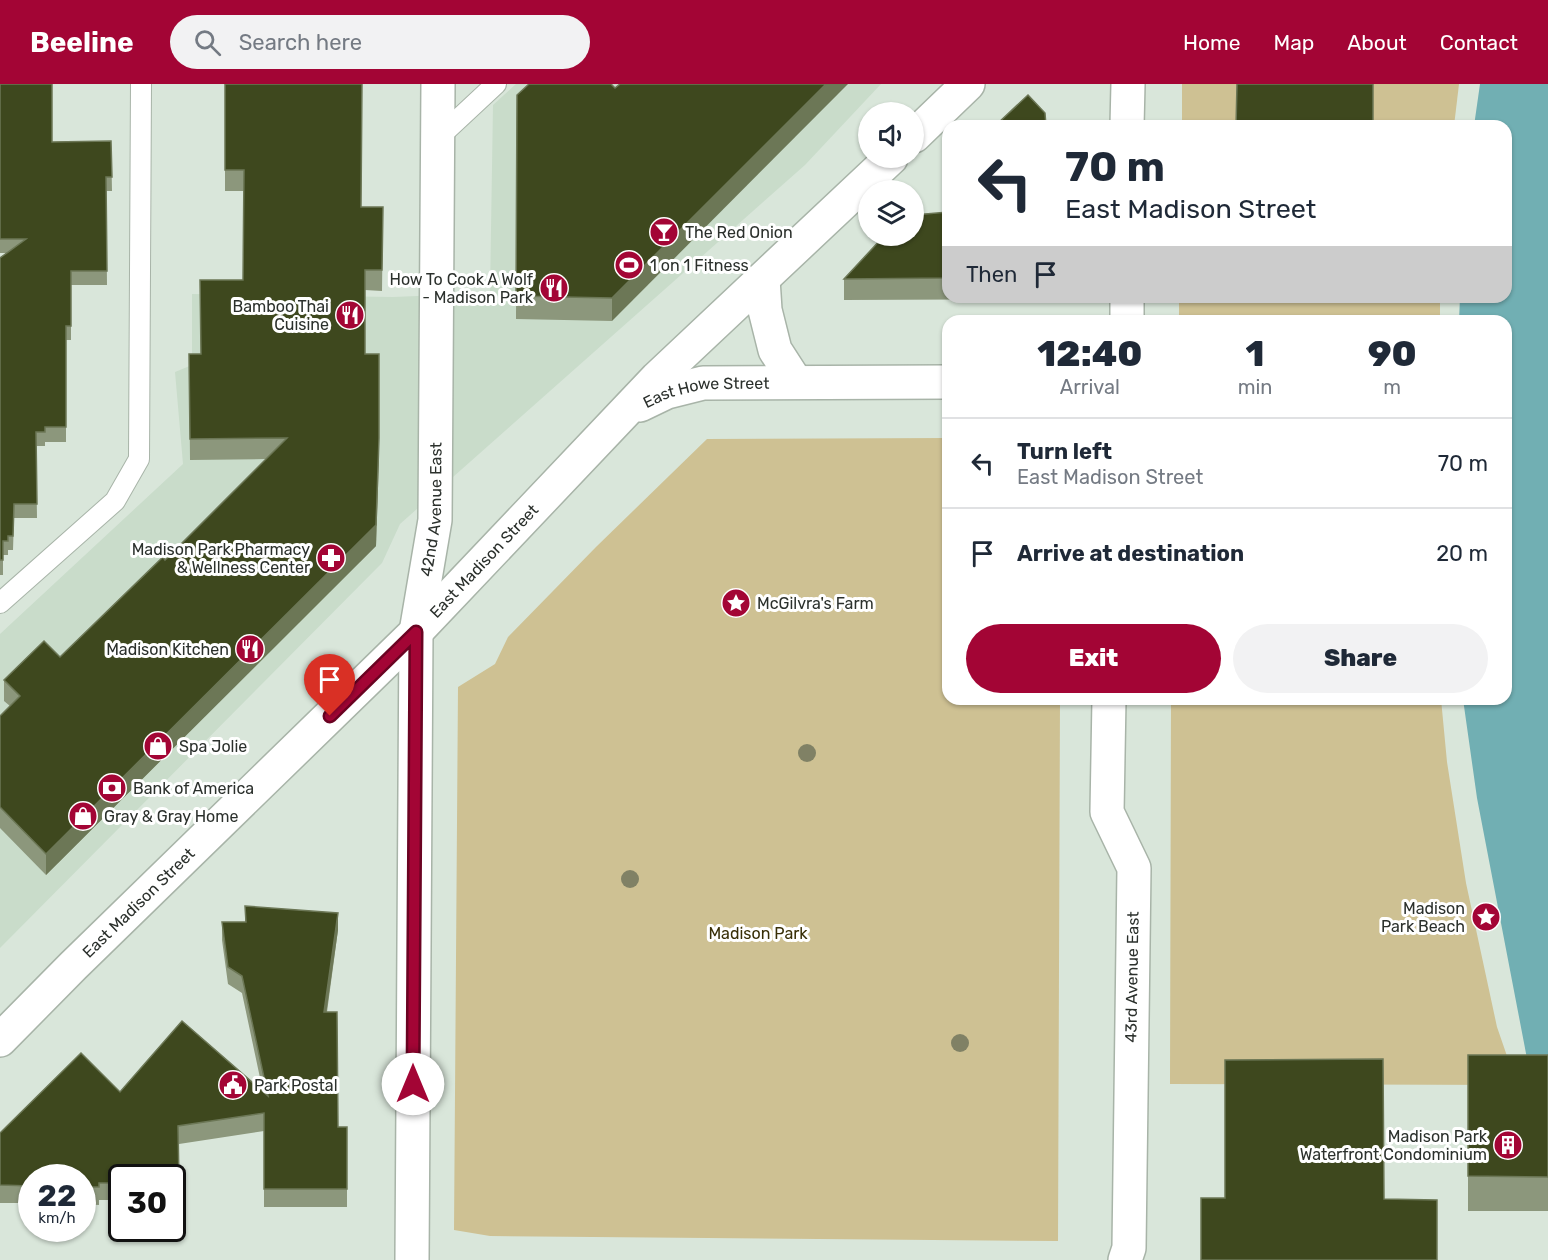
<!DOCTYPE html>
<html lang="en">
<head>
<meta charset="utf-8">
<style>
  body { margin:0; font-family:Rubik,sans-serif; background:#f2f2f3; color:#1f2937; height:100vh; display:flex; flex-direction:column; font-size:22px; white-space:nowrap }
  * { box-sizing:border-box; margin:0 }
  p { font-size:20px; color:#747a83 }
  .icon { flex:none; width:33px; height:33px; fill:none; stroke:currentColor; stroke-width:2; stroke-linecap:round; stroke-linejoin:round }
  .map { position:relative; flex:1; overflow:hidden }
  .details { position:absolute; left:942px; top:231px; width:570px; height:390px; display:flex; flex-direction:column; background:#fff; border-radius:18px; box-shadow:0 2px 4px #0004 }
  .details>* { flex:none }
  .hud { position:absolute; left:942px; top:36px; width:570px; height:183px; border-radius:18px; box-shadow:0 2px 4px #0004; background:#fff; color:#1f2937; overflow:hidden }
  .tools { position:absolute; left:858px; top:18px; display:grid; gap:12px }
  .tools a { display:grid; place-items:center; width:66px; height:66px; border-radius:50%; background:#fff; box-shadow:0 2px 4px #0004; font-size:30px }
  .speed { position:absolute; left:18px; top:1080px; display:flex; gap:12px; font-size:30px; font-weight:700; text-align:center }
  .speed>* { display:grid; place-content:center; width:78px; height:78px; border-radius:50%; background:#fff; box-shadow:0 2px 4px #0004; line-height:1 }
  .speed small { font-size:15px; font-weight:400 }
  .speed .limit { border:3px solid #111; border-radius:9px; background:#fff; color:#111 }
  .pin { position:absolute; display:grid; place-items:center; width:51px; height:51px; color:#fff; margin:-62px -26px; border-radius:50% 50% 50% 0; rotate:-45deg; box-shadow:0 0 6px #0007 }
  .pin .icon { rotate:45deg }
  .me { position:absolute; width:66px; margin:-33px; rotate:0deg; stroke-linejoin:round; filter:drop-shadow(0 0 4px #0008) }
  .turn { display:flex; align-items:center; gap:21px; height:126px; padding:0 24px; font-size:27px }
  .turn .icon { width:78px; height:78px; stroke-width:2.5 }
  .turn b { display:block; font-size:42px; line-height:51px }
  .then { display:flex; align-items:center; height:57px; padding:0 24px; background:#0003; gap:12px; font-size:22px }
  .eta { display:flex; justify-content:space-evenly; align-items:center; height:102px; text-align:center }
  .eta b { font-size:36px; font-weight:800; line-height:42px }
  .button { display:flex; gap:12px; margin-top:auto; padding:12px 24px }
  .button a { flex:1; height:69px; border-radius:36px; background:#a30535; color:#fff; font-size:24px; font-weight:800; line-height:69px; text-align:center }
  .button a+a { background:#f2f2f3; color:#1f2937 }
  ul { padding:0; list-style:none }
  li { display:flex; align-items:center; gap:18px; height:90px; padding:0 24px; border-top:2px solid #e0e1e3 }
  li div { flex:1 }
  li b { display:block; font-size:22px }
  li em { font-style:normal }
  header { display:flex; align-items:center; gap:36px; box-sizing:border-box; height:84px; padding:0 30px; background:#a30535; color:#fff }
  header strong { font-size:28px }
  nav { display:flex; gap:33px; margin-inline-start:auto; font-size:21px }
  .search { width:420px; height:54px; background:#f2f2f3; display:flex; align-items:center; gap:15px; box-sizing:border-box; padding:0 21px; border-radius:33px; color:#747a83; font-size:22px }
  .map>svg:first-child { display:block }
  .built { fill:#c9dcca }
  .green { fill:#cec193 }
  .water { fill:#71afb3 }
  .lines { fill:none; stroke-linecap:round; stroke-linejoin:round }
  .lane-casing { stroke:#a8b4a8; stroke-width:22 }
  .street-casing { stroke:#a8b4a8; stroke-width:36 }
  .secondary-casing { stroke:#a8b4a8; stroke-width:36 }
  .lane { stroke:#fff; stroke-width:20 }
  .street { stroke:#fff; stroke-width:33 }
  .secondary { stroke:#fff; stroke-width:33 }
  .tree { fill:#808165 }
  .wall { fill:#8c977c }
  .shaded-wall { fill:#6c7756 }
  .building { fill:#3e481e; stroke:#6c7756; stroke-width:1.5 }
  .route-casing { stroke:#6a0322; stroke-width:15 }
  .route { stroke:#a30535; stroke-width:10 }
  .labels { text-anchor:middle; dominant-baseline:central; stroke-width:6; stroke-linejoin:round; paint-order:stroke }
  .poi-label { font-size:16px; fill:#2b302c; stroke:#fff; text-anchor:start }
  .street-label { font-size:16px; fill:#2b302c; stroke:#fff }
  .park-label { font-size:16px; fill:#382e06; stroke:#fff }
</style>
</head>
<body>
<header>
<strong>Beeline</strong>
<div class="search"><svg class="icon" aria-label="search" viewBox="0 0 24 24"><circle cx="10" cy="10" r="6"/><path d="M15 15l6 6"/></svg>Search here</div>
<nav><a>Home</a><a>Map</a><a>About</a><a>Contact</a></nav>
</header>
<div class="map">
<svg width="1548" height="1176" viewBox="0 0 1548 1176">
  <rect width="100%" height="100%" fill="#d9e6da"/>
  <!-- built -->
  <path class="built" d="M516,0h365l-76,81 -405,359 -18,39 -382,385v-314l183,-170 -8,-92 17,-7v-71l201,3 97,-4 3,-188z"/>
  <!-- green -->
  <g class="green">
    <path d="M1182,0h277l-5,42h-272z"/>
    <rect x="1179" y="213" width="261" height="24"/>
    <path d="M948,354v261h112l-2,542 -568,-5 -36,-6 4,-543 37,-23 13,-27 88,-90 111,-108z"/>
    <path d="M1171,615h270l6,63 19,121 31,144 20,58 -347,-1z"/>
  </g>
  <!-- water -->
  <path class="water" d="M1480,0h68v1084l-71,-370 -14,-99h43v-378h-47l1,-24h46v-171h-32z"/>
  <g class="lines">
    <!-- lane casing -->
    <g class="lane-casing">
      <g id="lane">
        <path d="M437,55l59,-55"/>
        <path d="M0,519l115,-102 24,-42 2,-375"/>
      </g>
    </g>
    <!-- street casing -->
    <g class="street-casing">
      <g id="street">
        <path d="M1109,615l-2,113 27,56 -5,380 -4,12"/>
        <path id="s1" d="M412,1176l4,-628 19,-112 3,-436"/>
      </g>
    </g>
    <!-- secondary casing -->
    <g class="secondary-casing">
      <g id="secondary">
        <path d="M1127,42l1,-42"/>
        <path d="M914,52l54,-52"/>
        <path d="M763,195l2,31 10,40 20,31"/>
        <path d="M1127,237v-24"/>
        <path id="s2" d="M640,321l27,-13 36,-9 245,-1"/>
        <path id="s3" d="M0,956l73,-74 343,-334 241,-254 234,-220"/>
      </g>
    </g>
    <!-- lane -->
    <use href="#lane" class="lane"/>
    <!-- street -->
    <use href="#street" class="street"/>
    <!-- secondary -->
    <use href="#secondary" class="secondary"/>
  </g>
  <!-- trees -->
  <g class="tree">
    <circle cx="807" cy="669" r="9"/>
    <circle cx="630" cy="795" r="9"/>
    <circle cx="960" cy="959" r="9"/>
  </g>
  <!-- wall -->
  <g class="wall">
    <path d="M0,0h54h-2v58l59,-1 1,50h-6l1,94h-36v55h-5v102h-21v4h-9l1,72h-23l-1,32h-5v5h-5v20h-3v-317l6,-5h-6z"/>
    <path d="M225,0l137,123h21l-1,84 -17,-1v64l14,105 -3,87 -330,329 -46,-47v-112l10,-10 -6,-5v-21l56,-23 105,-97 101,-101 -76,1 -1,-106h12l42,-74 1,-89h-19z"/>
    <path d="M615,4l-3,233 -96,-2 1,-224z"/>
    <path d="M948,128v85h105v2l-209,1v-21z"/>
    <path d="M245,822l93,24 -11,82 11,115h9v80h-83v-76l-85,13v57h-7v-23h-50v22h-23v5l-17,-1v-26h-50v25h-32v-70l120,-41h143l-21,-99 -14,-9 -6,-44v-18h23z"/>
    <rect x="1468" y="971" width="80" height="156"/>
  </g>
  <!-- shaded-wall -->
  <g class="shaded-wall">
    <path d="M826,0h22l-236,237v-23z"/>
    <path d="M379,354l-3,108 -330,329v-21z"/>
    <path d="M338,829v17l-14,99v-17z"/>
  </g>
  <!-- building -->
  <g class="building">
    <path d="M0,0h52v58l59,-1 1,36h-6l1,94h-36v55h-5v101h-21v5h-9l1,72h-23l-1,32h-5v5h-5v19h-3v-302l26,-19h-26z"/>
    <path d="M225,0h137l-1,123h22l-1,63h-17v84h14v84l-3,87 -330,329 -46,-47v-91l20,-20 -16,-16 40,-39 16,16 103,-100 2,3 122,-122 -97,1 -1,-85h12l-1,-74h43l1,-110h-19z"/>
    <path d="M529,0h82l4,4 5,-4h206l-214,214 -96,-2 1,-201z"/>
    <path d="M1237,0h136v42h-137z"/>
    <path d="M1028,11l17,18 1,13h-51z"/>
    <path d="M948,128v66l-104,1 40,-43h30v-21z"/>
    <path d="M245,822l93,7 -14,99h13l1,115h9v62h-83v-76l-86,13 1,57h-7v-5h-50v5h-23v4h-17v-9h-50v8l-32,-1v-52l81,-80 39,39 62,-71 86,75 -26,-120 -14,-9 -6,-45h24z"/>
    <path d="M1468,971h80v122l-80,-1z"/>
    <path d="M1383,975l1,140 53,1v60h-236v-62h24v-138z"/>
  </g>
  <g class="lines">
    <!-- route casing -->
    <g class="route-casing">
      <path id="route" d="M330,632l86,-84 -3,452"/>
    </g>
    <!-- route -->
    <use href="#route" class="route"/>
  </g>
  <!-- icons -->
  <defs>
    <g id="bar-disc" transform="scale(1.5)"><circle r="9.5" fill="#a30535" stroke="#fff"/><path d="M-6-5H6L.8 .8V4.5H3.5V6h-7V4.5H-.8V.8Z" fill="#fff"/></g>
    <g id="stadium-disc" transform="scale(1.5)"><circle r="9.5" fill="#a30535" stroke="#fff"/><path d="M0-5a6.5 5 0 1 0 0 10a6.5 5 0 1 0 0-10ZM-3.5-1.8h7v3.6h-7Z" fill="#fff"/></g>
    <g id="restaurant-disc" transform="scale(1.5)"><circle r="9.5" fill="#a30535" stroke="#fff"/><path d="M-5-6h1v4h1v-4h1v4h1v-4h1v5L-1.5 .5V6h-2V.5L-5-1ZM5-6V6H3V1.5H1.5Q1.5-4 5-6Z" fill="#fff"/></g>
    <g id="pharmacy-disc" transform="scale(1.5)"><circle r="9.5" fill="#a30535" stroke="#fff"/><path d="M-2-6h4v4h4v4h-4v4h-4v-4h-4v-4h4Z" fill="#fff"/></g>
    <g id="sight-disc" transform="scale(1.5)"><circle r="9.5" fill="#a30535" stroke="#fff"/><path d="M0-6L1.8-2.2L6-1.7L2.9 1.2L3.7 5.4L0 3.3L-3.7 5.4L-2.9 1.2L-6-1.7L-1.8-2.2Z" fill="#fff"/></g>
    <g id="shop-disc" transform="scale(1.5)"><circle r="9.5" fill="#a30535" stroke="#fff"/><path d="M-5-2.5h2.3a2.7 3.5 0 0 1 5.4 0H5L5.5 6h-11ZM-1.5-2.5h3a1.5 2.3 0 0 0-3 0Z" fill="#fff"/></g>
    <g id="bank-disc" transform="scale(1.5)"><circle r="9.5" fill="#a30535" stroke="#fff"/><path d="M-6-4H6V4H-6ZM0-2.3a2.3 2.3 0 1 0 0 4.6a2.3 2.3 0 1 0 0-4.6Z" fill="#fff"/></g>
    <g id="civic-disc" transform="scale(1.5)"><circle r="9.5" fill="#a30535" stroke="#fff"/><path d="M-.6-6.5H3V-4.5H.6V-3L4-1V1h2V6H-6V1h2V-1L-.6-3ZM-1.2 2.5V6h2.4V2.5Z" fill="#fff"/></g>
    <g id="building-disc" transform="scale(1.5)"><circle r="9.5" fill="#a30535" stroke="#fff"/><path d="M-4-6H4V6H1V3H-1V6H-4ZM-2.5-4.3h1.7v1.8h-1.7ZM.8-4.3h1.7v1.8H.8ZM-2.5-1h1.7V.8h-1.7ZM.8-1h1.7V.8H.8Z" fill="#fff"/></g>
  </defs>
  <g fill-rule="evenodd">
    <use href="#bar-disc" x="664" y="148"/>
    <use href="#stadium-disc" x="629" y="181"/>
    <use href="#restaurant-disc" x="554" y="204"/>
    <use href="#restaurant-disc" x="350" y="231"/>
    <use href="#pharmacy-disc" x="331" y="474"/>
    <use href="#sight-disc" x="736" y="519"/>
    <use href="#restaurant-disc" x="250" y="565"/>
    <use href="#shop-disc" x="158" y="662"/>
    <use href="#bank-disc" x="112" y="704"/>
    <use href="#shop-disc" x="83" y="732"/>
    <use href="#sight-disc" x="1486" y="833"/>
    <use href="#civic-disc" x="233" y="1001"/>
    <use href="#building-disc" x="1508" y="1061"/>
  </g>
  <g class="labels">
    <!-- poi labels -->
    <g class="poi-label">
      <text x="685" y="148">The Red Onion</text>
      <text x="650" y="181">1 on 1 Fitness</text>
      <text x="533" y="195" text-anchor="end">How To Cook A Wolf<tspan x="533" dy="18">- Madison Park</tspan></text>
      <text x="329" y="222" text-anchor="end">Bamboo Thai<tspan x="329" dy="18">Cuisine</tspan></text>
      <text x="310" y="465" text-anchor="end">Madison Park Pharmacy<tspan x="310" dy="18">&amp; Wellness Center</tspan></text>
      <text x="757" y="519">McGilvra's Farm</text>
      <text x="229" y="565" text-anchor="end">Madison Kitchen</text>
      <text x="179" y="662">Spa Jolie</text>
      <text x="133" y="704">Bank of America</text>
      <text x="104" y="732">Gray &amp; Gray Home</text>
      <text x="1465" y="824" text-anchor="end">Madison<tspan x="1465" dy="18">Park Beach</tspan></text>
      <text x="254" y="1001">Park Postal</text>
      <text x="1487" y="1052" text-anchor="end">Madison Park<tspan x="1487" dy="18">Waterfront Condominium</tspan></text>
    </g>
    <!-- street labels -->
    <g class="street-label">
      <text stroke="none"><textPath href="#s2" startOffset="69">East Howe Street</textPath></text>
      <text stroke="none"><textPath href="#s1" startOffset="752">42nd Avenue East</textPath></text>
      <text stroke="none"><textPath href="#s3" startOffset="681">East Madison Street</textPath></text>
      <text stroke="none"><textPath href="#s3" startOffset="195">East Madison Street</textPath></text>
      <text transform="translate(1132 893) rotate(-89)">43rd Avenue East</text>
    </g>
    <!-- park labels -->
    <g class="park-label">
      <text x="758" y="849">Madison Park</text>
    </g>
  </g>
</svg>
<div class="tools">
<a><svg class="icon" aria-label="sound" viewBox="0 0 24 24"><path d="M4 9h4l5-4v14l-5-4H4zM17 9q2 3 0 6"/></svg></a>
<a><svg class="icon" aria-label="layers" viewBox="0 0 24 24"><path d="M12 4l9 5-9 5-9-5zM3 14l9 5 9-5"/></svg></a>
</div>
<div class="speed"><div>22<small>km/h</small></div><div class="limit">30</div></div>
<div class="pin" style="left:330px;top:632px;background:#d93025"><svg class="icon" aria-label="arrive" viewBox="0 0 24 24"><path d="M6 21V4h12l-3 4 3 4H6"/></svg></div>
<svg class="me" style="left:413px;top:1000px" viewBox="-20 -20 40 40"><circle r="19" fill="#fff"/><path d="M0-13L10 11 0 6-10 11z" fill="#a30535"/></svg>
<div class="hud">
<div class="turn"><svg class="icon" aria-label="left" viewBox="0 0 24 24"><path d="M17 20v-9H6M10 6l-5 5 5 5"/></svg><div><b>70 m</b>East Madison Street</div></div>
<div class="then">Then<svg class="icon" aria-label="arrive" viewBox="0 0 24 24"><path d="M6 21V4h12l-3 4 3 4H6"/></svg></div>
</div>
<section class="details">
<div class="eta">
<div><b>12:40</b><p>Arrival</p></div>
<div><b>1</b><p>min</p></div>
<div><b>90</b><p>m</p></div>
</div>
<ul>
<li><svg class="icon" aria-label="left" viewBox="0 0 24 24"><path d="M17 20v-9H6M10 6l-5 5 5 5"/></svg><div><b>Turn left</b><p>East Madison Street</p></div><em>70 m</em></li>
<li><svg class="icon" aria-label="arrive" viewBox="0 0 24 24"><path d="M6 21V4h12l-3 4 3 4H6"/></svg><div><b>Arrive at destination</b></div><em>20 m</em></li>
</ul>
<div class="button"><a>Exit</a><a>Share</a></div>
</section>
</div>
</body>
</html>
